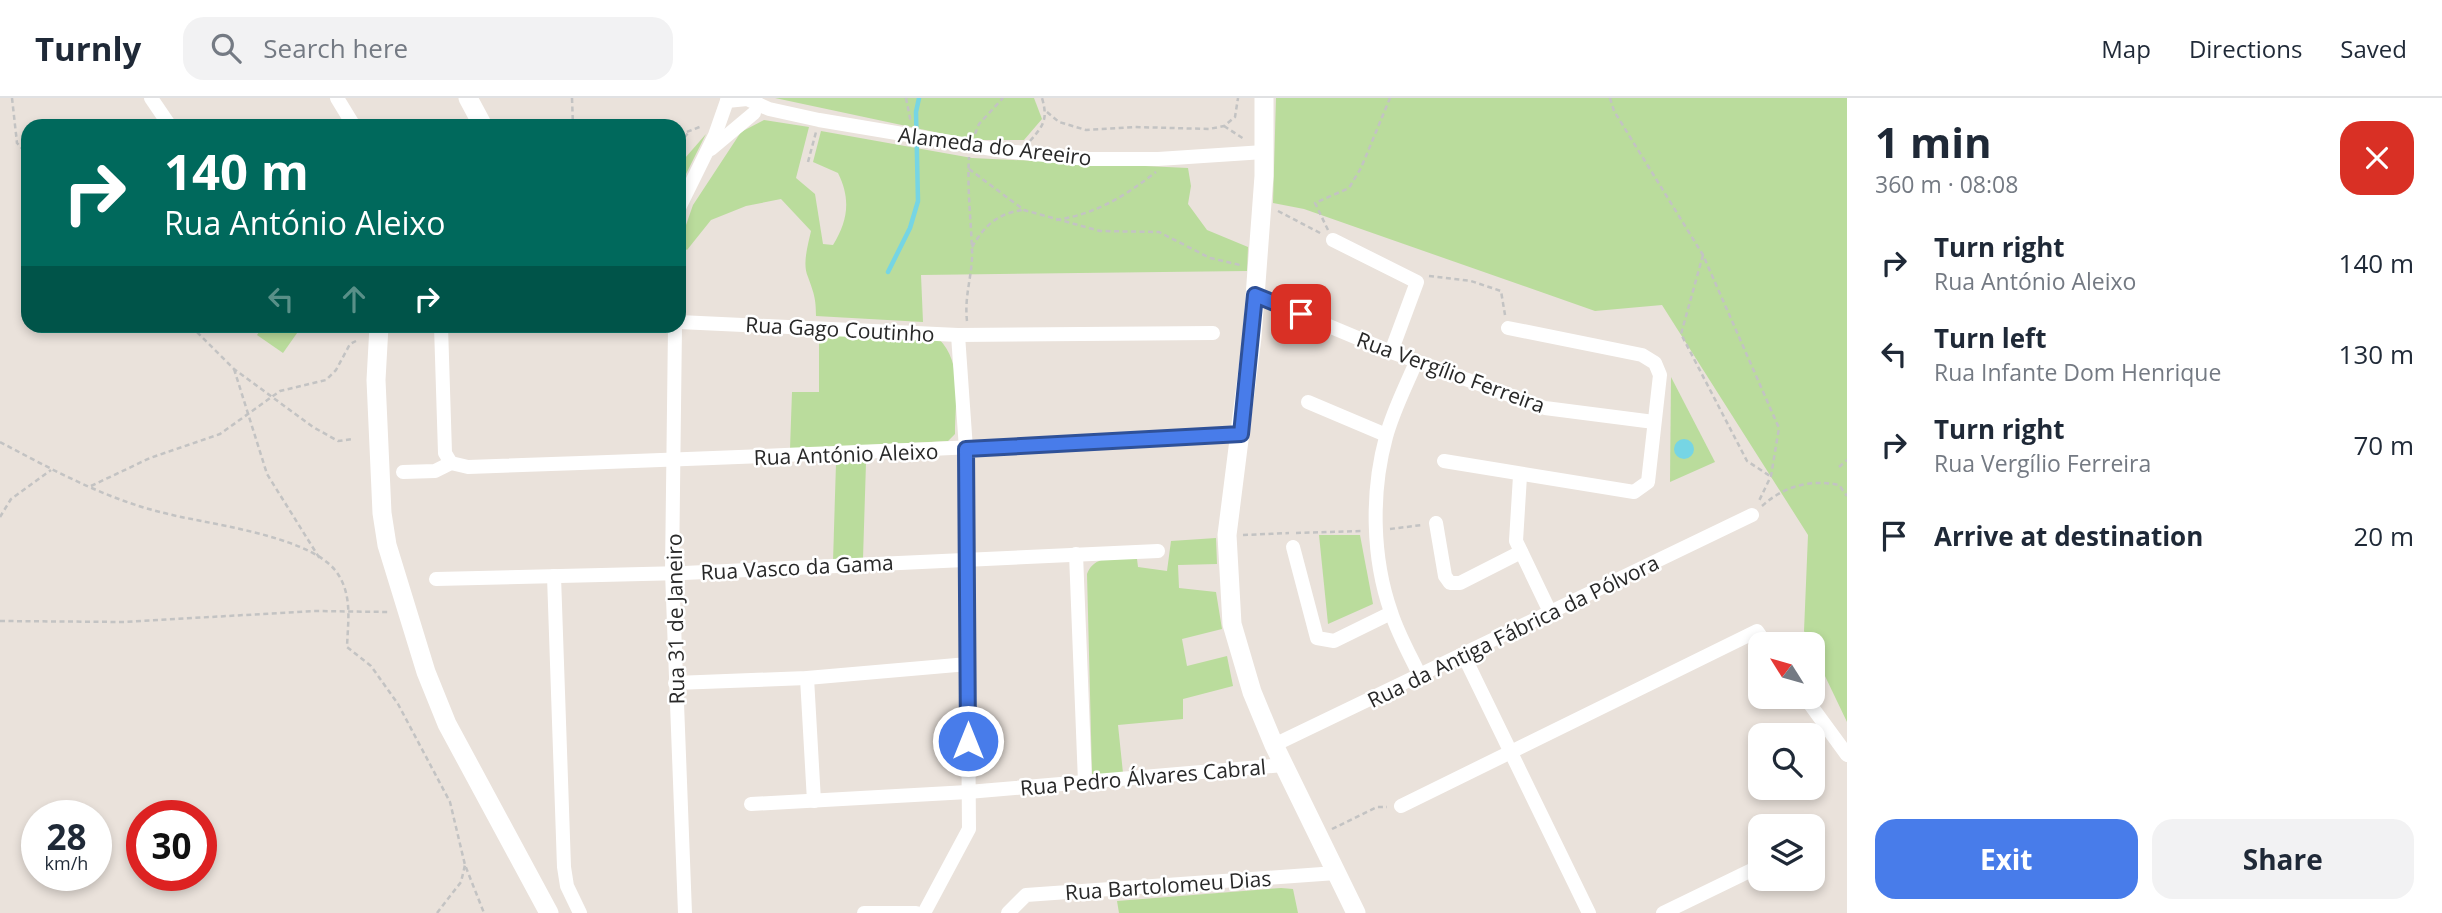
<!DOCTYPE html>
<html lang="en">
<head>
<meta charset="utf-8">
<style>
  body { margin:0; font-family:"Open Sans",sans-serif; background:#f2f2f3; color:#1f2937; height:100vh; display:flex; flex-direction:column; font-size:26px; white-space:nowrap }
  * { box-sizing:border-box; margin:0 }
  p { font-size:23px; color:#747a83 }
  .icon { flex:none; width:38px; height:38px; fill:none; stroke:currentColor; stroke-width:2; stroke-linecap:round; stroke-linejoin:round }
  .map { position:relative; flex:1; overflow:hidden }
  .panel { display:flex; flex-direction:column; background:#fff; width:595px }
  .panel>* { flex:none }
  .top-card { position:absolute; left:21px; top:21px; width:665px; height:214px; border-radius:21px; box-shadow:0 4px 10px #0003; background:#00695c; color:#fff; overflow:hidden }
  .needle { width:46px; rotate:307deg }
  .tools { position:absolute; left:1748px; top:534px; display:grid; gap:14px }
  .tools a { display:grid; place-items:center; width:77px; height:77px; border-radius:14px; background:#fff; box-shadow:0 4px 10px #0003; font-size:35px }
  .speed { position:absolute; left:21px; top:702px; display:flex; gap:14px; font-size:35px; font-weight:700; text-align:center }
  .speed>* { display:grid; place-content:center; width:91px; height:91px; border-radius:50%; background:#fff; box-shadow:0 4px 10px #0003; line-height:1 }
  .speed small { font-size:18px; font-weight:400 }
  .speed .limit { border:10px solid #d22; background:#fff; color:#111 }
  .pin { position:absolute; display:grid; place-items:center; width:60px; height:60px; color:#fff; margin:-30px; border-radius:14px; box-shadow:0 4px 10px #0006 }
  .me { position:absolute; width:77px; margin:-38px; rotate:0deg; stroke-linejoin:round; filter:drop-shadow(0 0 5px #0008) }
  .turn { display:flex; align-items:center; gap:24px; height:147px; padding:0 28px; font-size:32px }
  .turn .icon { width:91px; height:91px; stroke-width:2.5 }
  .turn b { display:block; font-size:49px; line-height:60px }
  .lanes { display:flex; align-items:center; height:66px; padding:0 28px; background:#0003; justify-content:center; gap:35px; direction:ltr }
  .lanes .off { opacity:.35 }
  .round { display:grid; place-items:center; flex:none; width:74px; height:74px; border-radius:21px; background:#f2f2f3 }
  .headline { display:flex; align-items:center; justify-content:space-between; height:119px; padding:0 28px }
  h1 { font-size:42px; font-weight:700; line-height:52px }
  .action { display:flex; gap:14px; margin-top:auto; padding:14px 28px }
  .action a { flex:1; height:80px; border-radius:21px; background:#487cea; color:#fff; font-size:28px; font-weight:700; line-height:80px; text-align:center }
  .action a+a { background:#f2f2f3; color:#1f2937 }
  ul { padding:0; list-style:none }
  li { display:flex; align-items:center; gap:21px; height:91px; padding:0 28px }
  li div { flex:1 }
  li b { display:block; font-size:26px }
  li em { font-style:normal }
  header { display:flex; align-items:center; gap:42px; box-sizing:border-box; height:98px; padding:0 35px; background:#fff; border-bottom:2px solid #e0e1e3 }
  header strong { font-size:33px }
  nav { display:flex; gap:38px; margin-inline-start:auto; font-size:24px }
  .search { width:490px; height:63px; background:#f2f2f3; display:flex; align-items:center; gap:18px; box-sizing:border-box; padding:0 24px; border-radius:21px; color:#747a83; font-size:26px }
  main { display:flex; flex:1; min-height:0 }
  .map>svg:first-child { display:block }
  .green { fill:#badc9c }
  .water { fill:#76d5e4 }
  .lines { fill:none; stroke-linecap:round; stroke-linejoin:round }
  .stream { stroke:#76d5e4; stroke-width:4.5 }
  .path { stroke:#c3c3c3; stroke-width:2.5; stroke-dasharray:5 3.5; stroke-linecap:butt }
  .street { stroke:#fff; stroke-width:14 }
  .secondary { stroke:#fff; stroke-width:19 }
  .route-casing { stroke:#2f5198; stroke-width:18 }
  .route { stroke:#487cea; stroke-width:12 }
  .labels { text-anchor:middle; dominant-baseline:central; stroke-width:5; stroke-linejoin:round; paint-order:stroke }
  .street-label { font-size:21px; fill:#282828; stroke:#fff }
</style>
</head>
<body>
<header>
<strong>Turnly</strong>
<div class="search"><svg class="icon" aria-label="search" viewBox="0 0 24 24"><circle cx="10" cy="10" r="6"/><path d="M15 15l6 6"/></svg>Search here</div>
<nav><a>Map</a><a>Directions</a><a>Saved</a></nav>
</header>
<main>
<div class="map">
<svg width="1847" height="815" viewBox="0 0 1847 815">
  <rect width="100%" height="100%" fill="#eae2db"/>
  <!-- green -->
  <g class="green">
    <path d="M775,0h259l8,21 -18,21h-52z"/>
    <path d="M1276,0h571v624l-34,-71v-7h-3l-6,-13 4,-96 -146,-230 -67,6 -291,-102 -31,-6z"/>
    <path d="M764,22l45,7 -13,51 19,16 8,50 10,1c15,-24 18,-46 5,-72l-25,-11 8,-31 151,27 216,10 3,18 -3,18 19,26 41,17 -1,24 -326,4 2,47 -107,-6c0,-18 -2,-22 -8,-39 -6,-13 0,-32 3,-46l-30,-32 -35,7 -35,14 -24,30 -8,-5 14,-40 48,-73z"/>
    <path d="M706,36l-27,54v-23z"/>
    <path d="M263,228h39l-19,27 -26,-18z"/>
    <path d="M819,235l120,6c24,24 16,63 16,95l-7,7 -158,8 2,-57h27z"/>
    <path d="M1671,279l44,85 -45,20z"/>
    <path d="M866,364l-3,97 -30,3 3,-99z"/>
    <path d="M1319,437h41l13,69 -45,20z"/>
    <path d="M1216,440l1,26 -39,1 1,23 37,4 6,37 -40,10 5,27 40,-10 6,30 -50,13v20l-65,6 5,48 -26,4 -5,-3 -5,-200c8,-21 31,-15 50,-15l1,8 29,4 4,-30z"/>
    <path d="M1281,790l12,1 5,24h-179l-2,-12z"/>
  </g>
  <!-- water -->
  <circle class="water" cx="1684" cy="351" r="10"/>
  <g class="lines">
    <!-- stream -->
    <path class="stream" d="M888,174l22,-44 8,-27 -2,-89 3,-14"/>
    <!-- path -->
    <g class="path">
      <path d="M12,0l5,45 11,12"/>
      <path d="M572,0l1,28"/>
      <path d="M906,0l5,25"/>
      <path d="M1610,0l4,13 89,144 76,173 -8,48 -13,27"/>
      <path d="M1047,14l12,10 27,8 49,-3 74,2 15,-3 11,-9 3,-19"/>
      <path d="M1224,28l20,13"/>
      <path d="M975,36l4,-10 24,-26"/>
      <path d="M679,37l23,-9"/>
      <path d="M1030,43c14,-16 18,-22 12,-43"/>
      <path d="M679,46l9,-11"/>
      <path d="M808,64l8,-30"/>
      <path d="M969,71l55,41 76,21 59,1 51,26 30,7"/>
      <path d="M1278,113l44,23"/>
      <path d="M1056,122c40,-6 69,-24 100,-48"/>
      <path d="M1328,132l-13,-27 34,-15 12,-20 29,-70"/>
      <path d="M972,149c13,-22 25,-33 50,-37"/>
      <path d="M1703,157l-22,79 66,127 23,15"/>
      <path d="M1429,178l42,5 30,10 4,24"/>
      <path d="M967,223c-3,-26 6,-47 5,-71 -1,-31 -5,-61 -3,-93"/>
      <path d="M191,228l43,43 79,58 25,14 15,-2"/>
      <path d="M234,271l33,105 53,85"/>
      <path d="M0,344c51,27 104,56 160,70 44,12 145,22 175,58 18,23 13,50 12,77l24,19 27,38 52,98 15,63 19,48"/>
      <path d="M1839,369l8,-7"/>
      <path d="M91,388l59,-28 70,-24 60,-43 46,-11 10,-10 14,-26 6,-3"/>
      <path d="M1762,408c22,-20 49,-27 77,-21l8,11"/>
      <path d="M0,419l11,-18 40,-29"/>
      <path d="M1390,431l32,-4"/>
      <path d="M1296,435l67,-2"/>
      <path d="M1243,437l46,-2"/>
      <path d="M0,523l124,1 190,-11 76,1"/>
      <path d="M1332,731l45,-22h10"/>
      <path d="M437,815l24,-31 4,-17"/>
    </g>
    <!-- street -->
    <g class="street">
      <path d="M151,0l19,28"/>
      <path d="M337,0l17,28"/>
      <path d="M727,3l20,-2 22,10 50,11 185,31 83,8h71l106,-7"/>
      <path d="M711,51l43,-36"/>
      <path d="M679,110l36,-73 13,-37"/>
      <path d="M1333,142l84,42 -26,70"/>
      <path d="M1255,197l136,57 154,56 109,14"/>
      <path d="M679,224l279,13 255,-2"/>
      <path d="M441,228l4,127 6,10"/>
      <path d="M675,228l-3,246 13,341"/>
      <path d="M1416,264c-10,24 -23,49 -30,75 -15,55 -14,121 5,175 7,22 19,43 29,64"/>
      <path d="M1308,304l78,33"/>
      <path d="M1444,363l190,31 14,-10 12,-107 -5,-12 -13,-8 -134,-27"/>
      <path d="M403,374l32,-1 16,-8 17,4c258,-9 515,-19 772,-33"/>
      <path d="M1520,378l-4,65 34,71"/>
      <path d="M1436,425l9,53 5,7h10l61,-31"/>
      <path d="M1293,449l24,91 17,3 57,-28"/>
      <path d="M1076,456l9,228"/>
      <path d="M554,478l10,291 3,19 13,27"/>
      <path d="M436,481l248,-6 474,-22"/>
      <path d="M1463,556l126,259"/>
      <path d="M807,580l7,123"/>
      <path d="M675,585l132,-5 161,-14"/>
      <path d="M1804,598l43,59"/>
      <path d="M1274,647l478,-230"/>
      <path d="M751,706l217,-12 315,-27"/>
      <path d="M1401,708l356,-175 9,13"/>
      <path d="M864,815h52"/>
      <path d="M924,815l45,-84 -3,-380 -8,-114"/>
      <path d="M1008,815l18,-18 310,-22"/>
      <path d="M1663,815l97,-47"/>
    </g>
    <!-- secondary -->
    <g class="secondary">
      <path d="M468,0l15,28"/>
      <path d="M1264,0v78l-12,161 -25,198 5,89 20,68 22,53 82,168"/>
      <path d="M379,228l-3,54 6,133 5,32 39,127 21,52 102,189"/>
    </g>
  </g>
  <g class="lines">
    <!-- route casing -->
    <g class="route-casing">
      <path id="route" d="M968,643l-2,-292 275,-15 14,-139 46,19"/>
    </g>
    <!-- route -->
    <use href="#route" class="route"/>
  </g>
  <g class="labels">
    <!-- street labels -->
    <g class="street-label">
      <text transform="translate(995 48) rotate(7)">Alameda do Areeiro</text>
      <text transform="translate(840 231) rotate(3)">Rua Gago Coutinho</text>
      <text transform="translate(1451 274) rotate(20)">Rua Vergílio Ferreira</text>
      <text transform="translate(846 356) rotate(-2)">Rua António Aleixo</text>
      <text transform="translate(797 469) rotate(-3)">Rua Vasco da Gama</text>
      <text transform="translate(675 521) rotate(-91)">Rua 31 de Janeiro</text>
      <text transform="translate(1513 533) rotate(-26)">Rua da Antiga Fábrica da Pólvora</text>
      <text transform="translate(1143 679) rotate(-5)">Rua Pedro Álvares Cabral</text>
      <text transform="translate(1168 787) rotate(-4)">Rua Bartolomeu Dias</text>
    </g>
  </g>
</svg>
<div class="tools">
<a><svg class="needle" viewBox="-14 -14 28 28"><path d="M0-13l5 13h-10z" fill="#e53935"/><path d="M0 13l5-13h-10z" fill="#747a83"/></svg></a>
<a><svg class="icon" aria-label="search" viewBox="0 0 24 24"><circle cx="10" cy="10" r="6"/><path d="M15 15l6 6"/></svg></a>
<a><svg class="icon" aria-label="layers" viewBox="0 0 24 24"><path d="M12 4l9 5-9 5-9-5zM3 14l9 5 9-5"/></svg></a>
</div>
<div class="speed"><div>28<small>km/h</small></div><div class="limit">30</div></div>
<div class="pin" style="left:1301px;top:216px;background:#d93025"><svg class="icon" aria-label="arrive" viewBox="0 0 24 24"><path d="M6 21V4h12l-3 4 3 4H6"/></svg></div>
<svg class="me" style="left:968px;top:643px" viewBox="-20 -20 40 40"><circle r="17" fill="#487cea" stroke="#fff" stroke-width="3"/><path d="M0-11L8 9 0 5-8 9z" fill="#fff"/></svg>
<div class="top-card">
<div class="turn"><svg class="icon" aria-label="right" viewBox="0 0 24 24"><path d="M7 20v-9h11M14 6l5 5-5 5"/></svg><div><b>140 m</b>Rua António Aleixo</div></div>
<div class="lanes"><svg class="icon off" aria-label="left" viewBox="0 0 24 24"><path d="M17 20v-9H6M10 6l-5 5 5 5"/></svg><svg class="icon off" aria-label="ahead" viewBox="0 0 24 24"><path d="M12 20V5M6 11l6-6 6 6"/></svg><svg class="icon" aria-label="right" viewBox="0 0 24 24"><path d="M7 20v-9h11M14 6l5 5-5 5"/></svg></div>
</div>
</div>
<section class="panel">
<div class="headline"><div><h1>1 min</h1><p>360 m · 08:08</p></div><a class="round" style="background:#d93025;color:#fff"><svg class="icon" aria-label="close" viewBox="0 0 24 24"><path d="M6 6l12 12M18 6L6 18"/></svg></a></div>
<ul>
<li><svg class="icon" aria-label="right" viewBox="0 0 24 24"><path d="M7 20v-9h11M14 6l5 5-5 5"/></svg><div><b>Turn right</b><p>Rua António Aleixo</p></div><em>140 m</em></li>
<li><svg class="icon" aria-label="left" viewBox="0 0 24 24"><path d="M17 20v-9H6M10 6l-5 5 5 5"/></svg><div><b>Turn left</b><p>Rua Infante Dom Henrique</p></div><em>130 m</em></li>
<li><svg class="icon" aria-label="right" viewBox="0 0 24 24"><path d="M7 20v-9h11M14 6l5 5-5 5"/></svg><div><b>Turn right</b><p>Rua Vergílio Ferreira</p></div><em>70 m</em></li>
<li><svg class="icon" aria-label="arrive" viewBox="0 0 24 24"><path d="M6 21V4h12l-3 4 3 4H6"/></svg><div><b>Arrive at destination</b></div><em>20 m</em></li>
</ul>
<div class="action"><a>Exit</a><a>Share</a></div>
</section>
</main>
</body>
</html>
